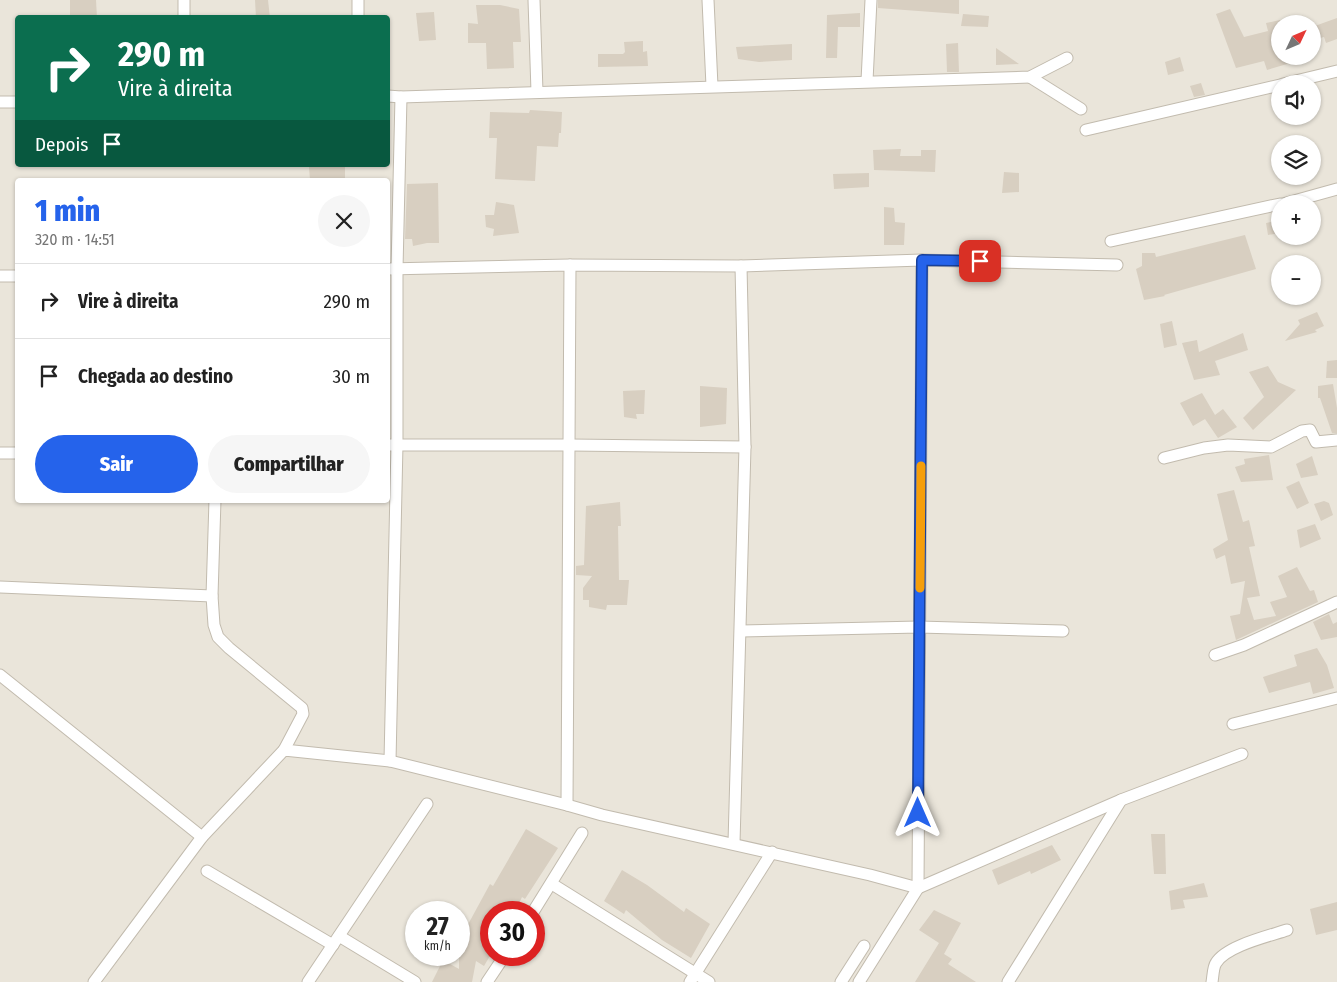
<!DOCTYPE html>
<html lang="pt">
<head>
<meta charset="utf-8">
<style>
  body { margin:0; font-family:"Fira Sans Condensed",sans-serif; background:#f6f6f6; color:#222; height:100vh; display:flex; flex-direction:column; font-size:19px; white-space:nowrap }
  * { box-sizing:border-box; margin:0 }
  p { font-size:16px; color:#767676 }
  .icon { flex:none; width:28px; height:28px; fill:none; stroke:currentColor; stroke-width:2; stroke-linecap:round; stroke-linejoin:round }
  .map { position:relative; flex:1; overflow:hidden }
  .drawer { position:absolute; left:15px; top:178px; width:375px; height:325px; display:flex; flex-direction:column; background:#fff; border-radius:5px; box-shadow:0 1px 4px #0004 }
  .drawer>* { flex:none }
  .hud { position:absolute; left:15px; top:15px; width:375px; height:152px; border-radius:5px; box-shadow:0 1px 4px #0004; background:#0b6e4f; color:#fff; overflow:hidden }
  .needle { width:32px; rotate:46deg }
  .controls { position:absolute; left:1271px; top:15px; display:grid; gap:10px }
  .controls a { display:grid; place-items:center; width:50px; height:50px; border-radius:50%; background:#fff; box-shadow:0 1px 4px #0004; font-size:25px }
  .speed { position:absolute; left:405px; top:901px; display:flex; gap:10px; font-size:25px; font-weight:700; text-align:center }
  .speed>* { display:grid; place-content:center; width:65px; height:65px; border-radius:50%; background:#fff; box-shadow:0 1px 4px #0004; line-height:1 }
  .speed small { font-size:12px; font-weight:400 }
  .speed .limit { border:8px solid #d22; background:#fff; color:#111 }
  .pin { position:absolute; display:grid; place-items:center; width:42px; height:42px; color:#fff; margin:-21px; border-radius:10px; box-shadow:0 2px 8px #0006 }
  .me { position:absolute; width:55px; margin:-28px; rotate:0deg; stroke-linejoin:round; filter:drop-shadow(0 0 4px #0008) }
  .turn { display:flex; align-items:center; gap:18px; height:105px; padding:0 20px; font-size:22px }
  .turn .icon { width:65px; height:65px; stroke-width:2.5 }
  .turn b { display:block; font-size:35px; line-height:42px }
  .then { display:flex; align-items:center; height:48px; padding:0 20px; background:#0003; gap:10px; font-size:19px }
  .round { display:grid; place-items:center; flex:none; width:52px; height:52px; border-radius:26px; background:#f6f6f6 }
  .summary { display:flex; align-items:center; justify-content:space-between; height:85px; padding:0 20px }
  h1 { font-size:30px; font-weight:800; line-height:38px; color:#2563eb }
  .cta { display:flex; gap:10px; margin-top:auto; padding:10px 20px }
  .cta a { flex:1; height:58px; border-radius:30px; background:#2563eb; color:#fff; font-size:20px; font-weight:800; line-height:58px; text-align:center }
  .cta a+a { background:#f6f6f6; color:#222 }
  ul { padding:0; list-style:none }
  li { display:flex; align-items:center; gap:15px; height:75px; padding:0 20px; border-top:1px solid #e0e0e0 }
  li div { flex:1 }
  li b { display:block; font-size:19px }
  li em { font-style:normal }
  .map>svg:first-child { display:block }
  .residential { fill:#eae5da; fill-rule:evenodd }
  .building { fill:#d8cfc1 }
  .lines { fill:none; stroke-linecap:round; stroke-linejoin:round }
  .street-casing { stroke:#c2bbae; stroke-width:13 }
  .street { stroke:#fff; stroke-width:11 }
  .route-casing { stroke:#184099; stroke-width:12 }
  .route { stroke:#2563eb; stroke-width:9 }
  .slow { stroke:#f59e0b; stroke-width:9 }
</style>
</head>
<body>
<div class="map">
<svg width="1337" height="982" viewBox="0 0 1337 982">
  <rect width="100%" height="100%" fill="#f6f3ec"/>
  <!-- residential -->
  <path class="residential" d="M0,0h1337v982h-1337zM18,18h370v147h-370zM1280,24h32v32h-32zM1280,84h32v32h-32zM1280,144h32v32h-32zM18,180h370v320h-370zM1280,204h32v32h-32zM1280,264h32v32h-32zM416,912h43v43h-43zM491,912h43v43h-43z"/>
  <!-- building -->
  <g class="building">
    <path d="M70,0h26l1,18h-27z"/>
    <path d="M255,0h13l2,18h-14z"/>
    <path d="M878,0h81v14l-81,-6z"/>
    <path d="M476,5h24l19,4 2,33h-8l1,26 -27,1 -1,-26h-18v-20l10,1z"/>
    <path d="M1230,9l14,28 24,-6 -2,-8 14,-3v36h23l1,3 -37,11 -3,-9 -28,7 -20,-54z"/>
    <path d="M434,12l2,28 -17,1 -3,-28z"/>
    <path d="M860,13v14h-22l-1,31h-11l1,-43z"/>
    <path d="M963,14l26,2 -1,11 -27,-1z"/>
    <path d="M1337,18v21l-11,4 -2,-6 -12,3v-13z"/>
    <path d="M643,41v11l4,-1 1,15 -50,1v-13h25l2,-2 -1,-10z"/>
    <path d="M958,43l1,29h-12l-1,-28z"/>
    <path d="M792,44v16l-33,2 -21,-3 -2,-12z"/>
    <path d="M996,48l23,16 -23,1z"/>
    <path d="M1180,57l4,14 -16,4 -3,-13z"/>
    <path d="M1201,83l4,12 -11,2 -4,-11z"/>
    <path d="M530,110l32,2 -1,21h-2l-1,14 -21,-1 -2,35 -40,-2 2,-41h-8l1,-26 39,1z"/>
    <path d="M901,149l-1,7h21v-6h15l-1,22 -61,-2 -1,-20z"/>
    <path d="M330,165h15v15h-35l-1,-13z"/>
    <path d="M1004,172l15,1v19l-17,1z"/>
    <path d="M869,173v14l-35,2 -1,-15z"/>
    <path d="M438,183l1,60h-12l-14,3 -1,-7h-7l2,-55z"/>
    <path d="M496,202l18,3 5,28 -26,3 1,-7 -8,-2 -1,-12h9z"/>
    <path d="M884,207l10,1 1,14 10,1 -1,22h-20z"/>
    <path d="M1280,220v13l-12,2 -2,-12z"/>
    <path d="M1245,235l11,34 -92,26 1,1 -21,4 -8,-31 6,-3v-13h13l1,4z"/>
    <path d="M1317,312l7,14 -9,4 2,2 -32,9 15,-17 -2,-4z"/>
    <path d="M1172,321l5,24 -13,3 -4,-24z"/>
    <path d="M1243,333l5,17 -33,11 5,14 -26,5 -12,-37 15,-3 2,12z"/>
    <path d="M1337,360v18h-11l1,-17z"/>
    <path d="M1268,366l10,16 18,8 -43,40 -10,-12 21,-21 -15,-25z"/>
    <path d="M1333,384l4,24v25h-5l-12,-35h-2v-12z"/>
    <path d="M700,386l27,2 -1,36 -26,3z"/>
    <path d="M645,390l-1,24h-8l1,5 -13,-2 -1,-26z"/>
    <path d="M1202,393l13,22 8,-6 14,18 -19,11 -13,-19 -12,7 -13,-23z"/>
    <path d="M1269,455l4,25 -32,2 -6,-15 10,-3 -1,-5z"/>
    <path d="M1312,456l6,19 -17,3 -5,-14z"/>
    <path d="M1299,481l10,22 -12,6 -11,-22z"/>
    <path d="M1234,490l9,32 6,-2 6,26 -6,1 11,49 -13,2 7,22 22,-4 -6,-14 17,-5 -9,-21 19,-9 13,24 4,-1 4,12 -82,38 -6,-24 10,-2 5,-33 -14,3 -6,-29 -9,4 -3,-10 15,-9 -11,-46z"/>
    <path d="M1324,501l5,2 4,12 -12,6 -7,-17z"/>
    <path d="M620,502l1,24h-3l1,54h10l-2,25h-20l-1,5 -17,-3v-7h-6v-12l9,-12 -16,-1v-9l8,-1 2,-59z"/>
    <path d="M1315,524l6,15 -21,9 -3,-18z"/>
    <path d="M1329,614l4,10 4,-2v15l-16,3 -8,-18z"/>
    <path d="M1317,648l10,17 7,23 -21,6 -3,-12 -41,11 -6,-16 34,-11 -3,-11z"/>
    <path d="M526,829l32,19 -33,51 -3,-2 -7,15h-24v42l-7,12 -8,-5 -4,21h-40l11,-22 16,9v-28l31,-57 3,2z"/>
    <path d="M1151,834h14l1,40h-12z"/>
    <path d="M1052,845l9,15 -30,14 -1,-3 -32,14 -6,-15z"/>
    <path d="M622,870l25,15 37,27 2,-4 24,16 -19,34 -29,-18 -36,-30 -2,4 -20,-13z"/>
    <path d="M1204,883l4,14 -25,3 2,8 -14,2 -2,-19z"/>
    <path d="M1337,902v28l-21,5 -6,-26z"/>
    <path d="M934,910l27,13 -17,31 8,5 -4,5 28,18h-61l24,-39 -20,-13z"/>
  </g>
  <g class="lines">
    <!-- street casing -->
    <g class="street-casing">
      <g id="street">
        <path d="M184,0v18"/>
        <path d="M358,0v18"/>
        <path d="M534,0l3,92"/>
        <path d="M708,0l4,86"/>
        <path d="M1030,77l51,32"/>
        <path d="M867,81l4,-81"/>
        <path d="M1283,84l54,-13"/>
        <path d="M388,96l13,1 629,-20 37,-19"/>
        <path d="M0,102h18"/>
        <path d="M1086,130l194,-45"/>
        <path d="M1283,204l54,-15"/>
        <path d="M1111,241l169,-37"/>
        <path d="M388,269l182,-4 171,1 181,-6 195,5"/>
        <path d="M0,276h18"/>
        <path d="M388,445h182l175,2"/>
        <path d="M0,453h18"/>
        <path d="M1164,458l40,-10 24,-3 43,2 31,-16 8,-1 6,12 21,-2"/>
        <path d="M215,500l-3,96 2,29 4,12 11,11 73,60 1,6 -19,36"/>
        <path d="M0,587l212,9"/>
        <path d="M741,631l178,-4 144,4"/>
        <path d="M1215,655l29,-10 93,-43"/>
        <path d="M0,675l202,162"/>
        <path d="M1233,724l104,-26"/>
        <path d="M390,761l7,-317v-175l4,-172"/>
        <path d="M567,805l3,-540"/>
        <path d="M734,843l11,-396 -4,-181"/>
        <path d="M207,871l126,74"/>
        <path d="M552,884l157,98"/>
        <path d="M533,912l49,-79"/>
        <path d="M339,936l76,46"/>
        <path d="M94,982l108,-145 82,-87 106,11 177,44 35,10 268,60 48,13 203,-88 121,-46"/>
        <path d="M308,982l119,-178"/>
        <path d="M487,982l18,-27"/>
        <path d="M690,982l82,-130"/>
        <path d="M841,982l23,-36"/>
        <path d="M859,982l59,-94 4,-628"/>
        <path d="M1008,982l113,-182"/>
        <path d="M1212,982c1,-5 1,-15 4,-19 10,-17 53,-27 71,-33"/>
      </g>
    </g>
    <!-- street -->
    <use href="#street" class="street"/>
  </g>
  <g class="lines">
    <!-- route casing -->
    <g class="route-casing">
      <path id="route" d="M918,813l4,-553 58,1"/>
    </g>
    <!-- route -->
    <use href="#route" class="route"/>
    <!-- slow -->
    <path class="slow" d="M920,588l1,-122"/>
  </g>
</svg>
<div class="controls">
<a><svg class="needle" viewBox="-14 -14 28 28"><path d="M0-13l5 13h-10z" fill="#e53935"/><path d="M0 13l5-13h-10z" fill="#767676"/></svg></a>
<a><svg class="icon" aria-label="sound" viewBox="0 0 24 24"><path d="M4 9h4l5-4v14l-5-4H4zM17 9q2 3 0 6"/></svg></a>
<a><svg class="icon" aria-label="layers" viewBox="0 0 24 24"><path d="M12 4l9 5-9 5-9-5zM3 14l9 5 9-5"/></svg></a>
<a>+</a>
<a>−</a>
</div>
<div class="speed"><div>27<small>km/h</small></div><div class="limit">30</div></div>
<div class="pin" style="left:980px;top:261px;background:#d93025"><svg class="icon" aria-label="arrive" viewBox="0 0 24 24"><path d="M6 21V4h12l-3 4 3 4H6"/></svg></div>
<svg class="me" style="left:918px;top:813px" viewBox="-20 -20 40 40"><path d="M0-17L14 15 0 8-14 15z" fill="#2563eb" stroke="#fff" stroke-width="4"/></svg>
<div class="hud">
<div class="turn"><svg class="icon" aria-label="right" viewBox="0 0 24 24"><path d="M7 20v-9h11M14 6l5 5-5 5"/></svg><div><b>290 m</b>Vire à direita</div></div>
<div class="then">Depois<svg class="icon" aria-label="arrive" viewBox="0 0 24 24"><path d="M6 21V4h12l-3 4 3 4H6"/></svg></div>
</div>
<section class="drawer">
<div class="summary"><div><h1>1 min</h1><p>320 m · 14:51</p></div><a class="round"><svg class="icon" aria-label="close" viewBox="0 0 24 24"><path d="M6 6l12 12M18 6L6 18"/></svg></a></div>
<ul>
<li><svg class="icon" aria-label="right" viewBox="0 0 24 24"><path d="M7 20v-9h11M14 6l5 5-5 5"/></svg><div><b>Vire à direita</b></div><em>290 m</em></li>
<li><svg class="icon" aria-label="arrive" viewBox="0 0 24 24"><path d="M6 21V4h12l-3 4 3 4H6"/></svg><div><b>Chegada ao destino</b></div><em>30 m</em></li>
</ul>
<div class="cta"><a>Sair</a><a>Compartilhar</a></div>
</section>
</div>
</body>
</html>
